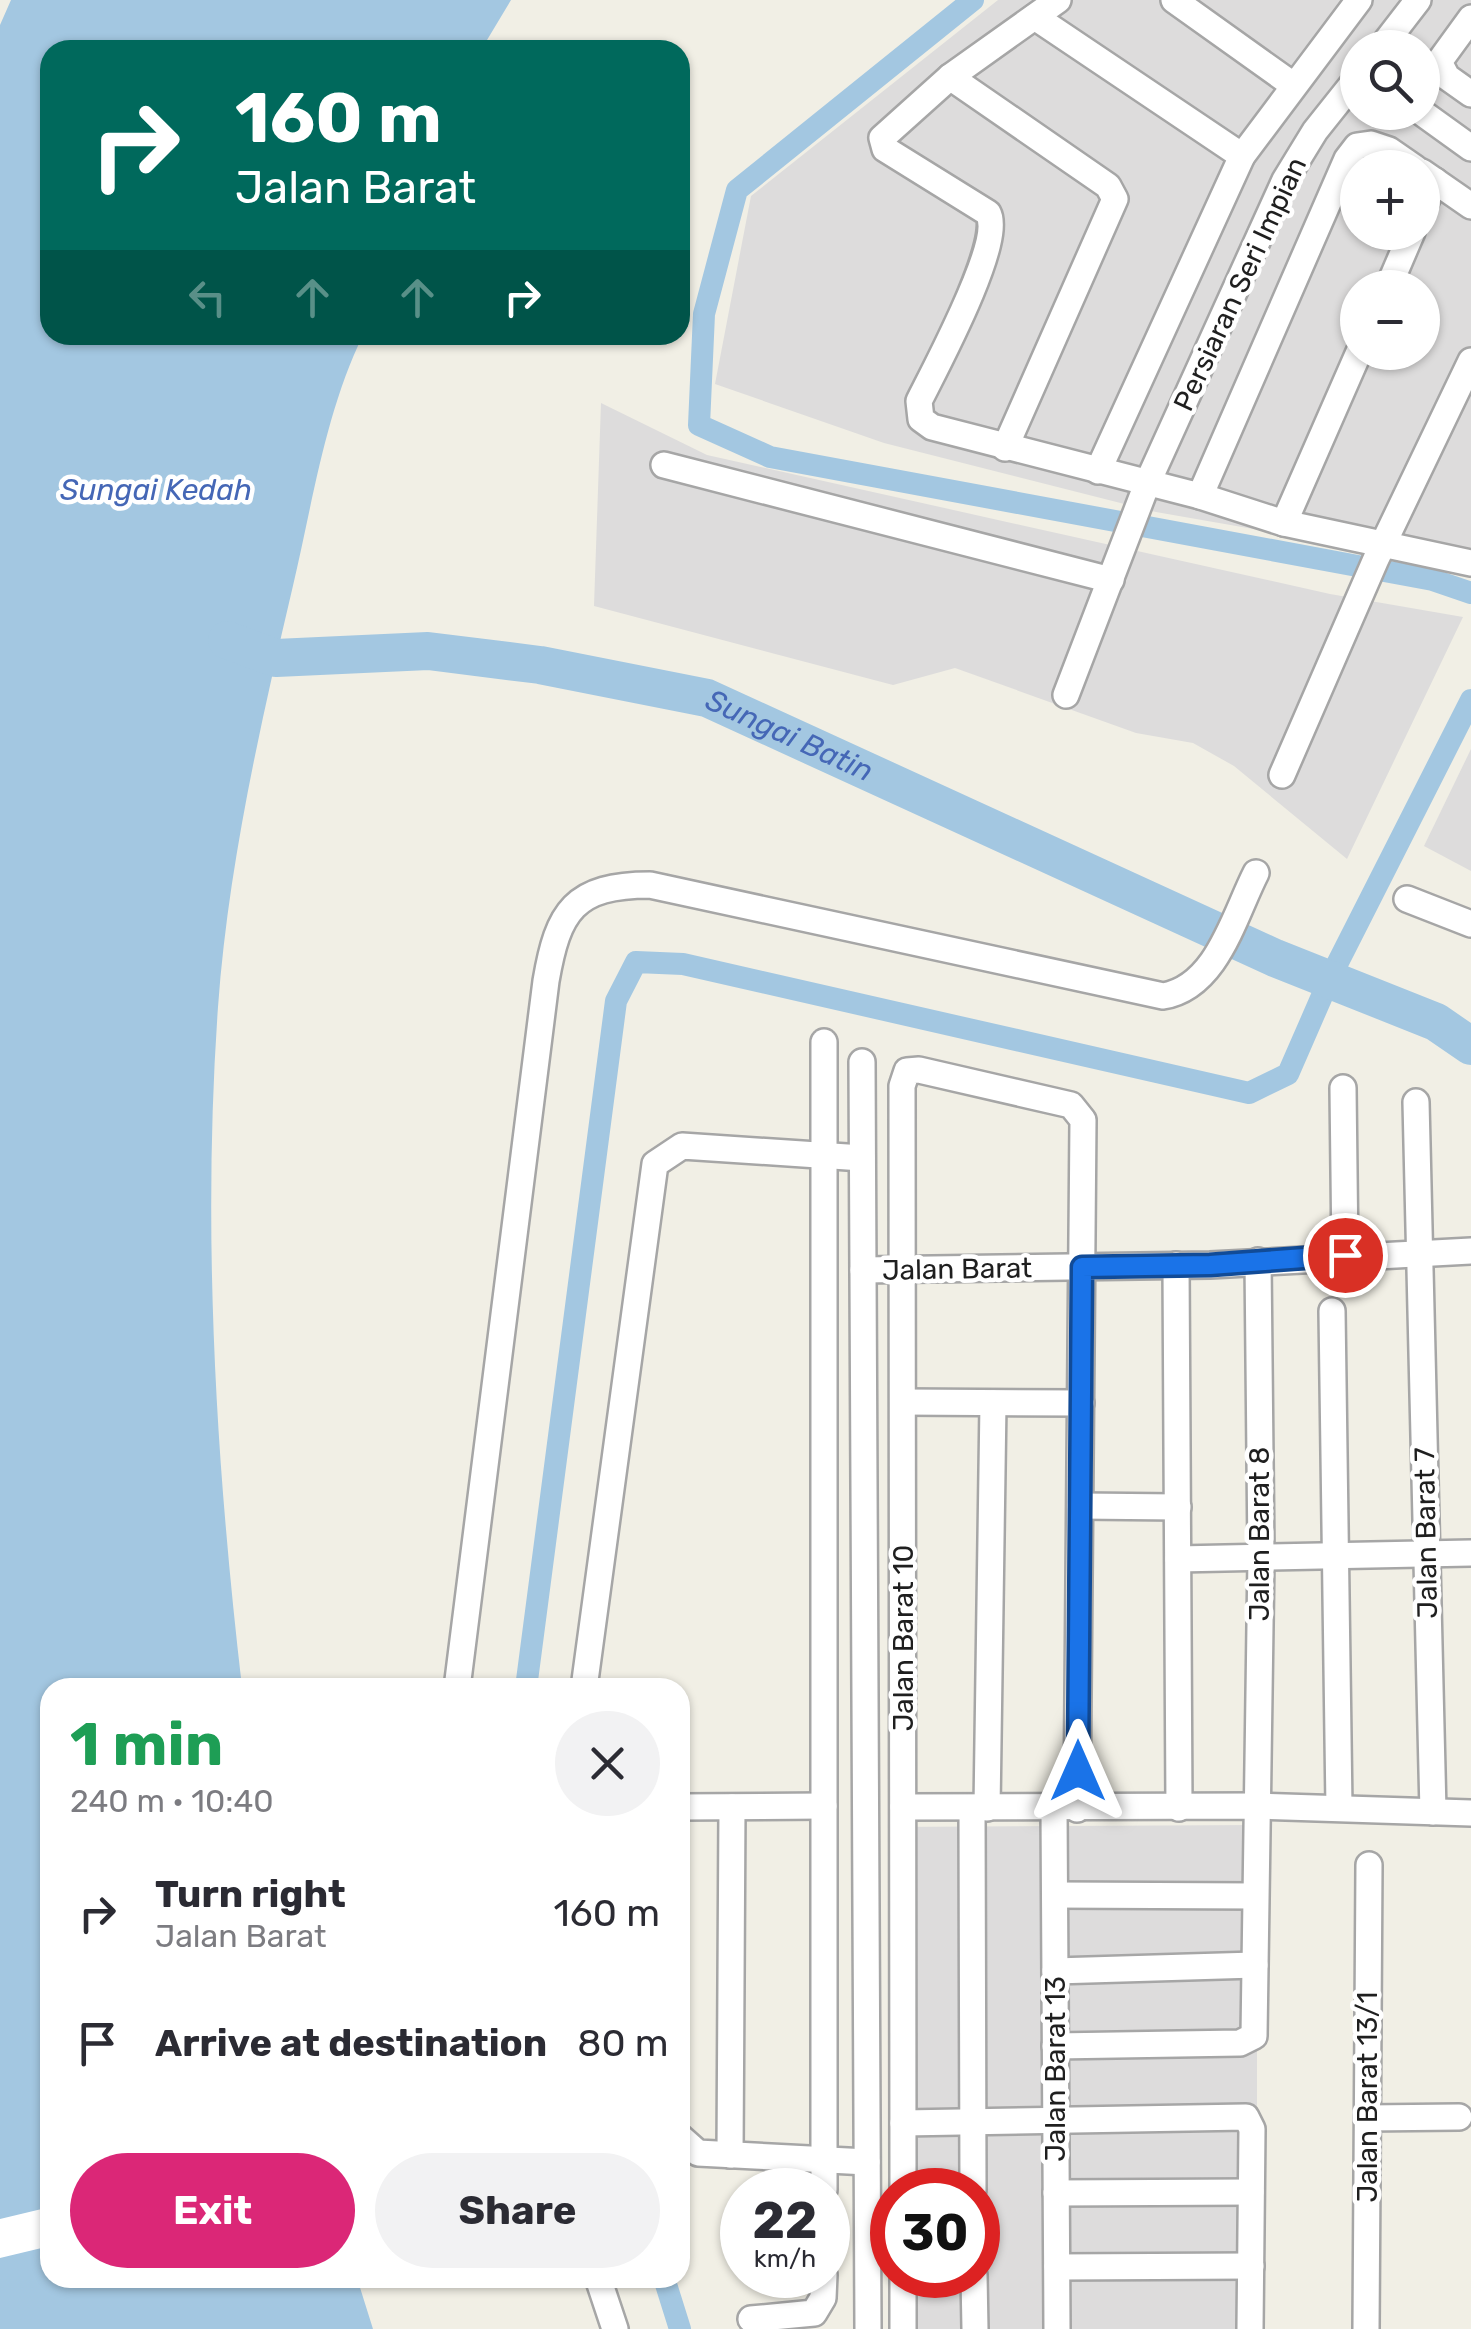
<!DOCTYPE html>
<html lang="en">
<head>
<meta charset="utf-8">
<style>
  body { margin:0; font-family:Rubik,sans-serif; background:#f2f2f3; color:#2b2b33; height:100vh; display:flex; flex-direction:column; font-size:38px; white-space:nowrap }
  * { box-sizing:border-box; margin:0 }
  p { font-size:32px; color:#7c7c81 }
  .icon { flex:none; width:55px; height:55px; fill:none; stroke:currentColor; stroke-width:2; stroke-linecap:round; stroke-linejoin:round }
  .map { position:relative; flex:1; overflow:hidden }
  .details { position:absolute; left:40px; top:1678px; width:650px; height:610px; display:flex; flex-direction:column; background:#fff; border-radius:30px; box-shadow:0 2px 8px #0004 }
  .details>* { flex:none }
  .guide { position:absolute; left:40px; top:40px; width:650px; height:305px; border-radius:30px; box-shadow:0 2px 8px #0004; background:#00695c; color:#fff; overflow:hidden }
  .fabs { position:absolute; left:1340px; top:30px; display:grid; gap:20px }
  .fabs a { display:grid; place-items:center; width:100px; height:100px; border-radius:50%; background:#fff; box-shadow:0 2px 8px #0004; font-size:50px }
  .speed { position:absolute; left:720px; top:2168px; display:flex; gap:20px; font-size:50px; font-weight:700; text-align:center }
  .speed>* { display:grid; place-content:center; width:130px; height:130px; border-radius:50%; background:#fff; box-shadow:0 2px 8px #0004; line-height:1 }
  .speed small { font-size:25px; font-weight:400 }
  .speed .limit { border:15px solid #d22; background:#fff; color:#111 }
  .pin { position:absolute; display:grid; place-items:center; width:85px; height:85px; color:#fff; margin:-42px; border:5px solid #fff; border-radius:50%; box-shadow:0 2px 10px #0007 }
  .me { position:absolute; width:110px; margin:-55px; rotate:0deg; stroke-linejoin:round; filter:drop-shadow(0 0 8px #0008) }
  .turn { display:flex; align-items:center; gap:35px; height:210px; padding:0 30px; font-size:45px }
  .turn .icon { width:130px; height:130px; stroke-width:2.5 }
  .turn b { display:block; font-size:70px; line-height:85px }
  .lanes { display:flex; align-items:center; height:95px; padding:0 30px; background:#0003; justify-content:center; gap:50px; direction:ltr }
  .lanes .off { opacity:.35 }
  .round { display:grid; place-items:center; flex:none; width:105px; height:105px; border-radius:52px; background:#f2f2f3 }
  .headline { display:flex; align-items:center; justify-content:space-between; height:170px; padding:0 30px }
  h1 { font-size:60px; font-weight:700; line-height:75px; color:#1e9e55 }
  .cta { display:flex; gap:20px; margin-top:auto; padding:20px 30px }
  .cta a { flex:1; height:115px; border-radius:60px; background:#db2777; color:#fff; font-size:40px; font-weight:700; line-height:115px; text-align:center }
  .cta a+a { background:#f2f2f3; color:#2b2b33 }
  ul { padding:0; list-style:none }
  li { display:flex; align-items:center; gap:30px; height:130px; padding:0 30px }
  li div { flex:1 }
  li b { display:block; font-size:38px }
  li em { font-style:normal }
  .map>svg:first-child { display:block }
  .residential { fill:#dddcdc; fill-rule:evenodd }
  .water { fill:#a3c7e1 }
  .pier { fill:#fff }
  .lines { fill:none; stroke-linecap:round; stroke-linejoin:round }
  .canal { stroke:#a3c7e1; stroke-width:22 }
  .river { stroke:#a3c7e1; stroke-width:38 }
  .minor-casing { stroke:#a6a6a6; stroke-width:30 }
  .minor { stroke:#fff; stroke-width:25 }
  .route-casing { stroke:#114b97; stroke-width:25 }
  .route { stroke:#1a73e8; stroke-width:18 }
  .labels { text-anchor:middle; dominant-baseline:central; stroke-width:9; stroke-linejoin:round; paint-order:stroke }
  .street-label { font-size:28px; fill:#1f1f1f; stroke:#fff }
  .water-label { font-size:30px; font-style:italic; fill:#4567b6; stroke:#fff }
</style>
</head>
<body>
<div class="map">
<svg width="1471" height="2329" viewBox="0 0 1471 2329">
  <rect width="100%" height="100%" fill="#f1efe5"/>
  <!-- residential -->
  <g class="residential">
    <path d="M998,0h473v567l-315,-55 -272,-69 -169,-59 36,-188zM1358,48h64v64h-64zM1358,168h64v64h-64zM1358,288h64v64h-64z"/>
    <path d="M601,403l106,52 623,139 133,23 -116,242 -113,-93 -41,-23 -57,-10 -181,-65 -62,17 -299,-79z"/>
    <path d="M1471,749v122l-47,-25z"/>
    <path d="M1257,1825v504h-366l-1,-502zM892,2190h86v85h-86z"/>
  </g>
  <!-- water -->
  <path class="water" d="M11,0h500l-30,50h-431v285h313c-38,78 -51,171 -71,255 -32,136 -64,278 -74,417 -16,226 -2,456 24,680l-192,1v590h307l16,51h-373v-2304z"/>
  <!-- pier -->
  <path class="pier" d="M50,2207v39l-50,12v-39z"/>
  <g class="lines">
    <!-- canal -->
    <g class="canal">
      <path d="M973,0l-236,190 -33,124 -5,111 71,32 663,123 38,13"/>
      <path d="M526,1688l90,-687 20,-39 47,2 566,129 39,-19 41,-94 142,-280"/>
      <path d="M664,2278l16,51"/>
    </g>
    <!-- river -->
    <path class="river" id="s1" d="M227,640l49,18 152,-7 112,14 167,33 568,260 161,64 35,24"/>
    <!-- minor casing -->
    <g class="minor-casing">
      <g id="minor">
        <path d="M1058,0l-108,77 -68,61 3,11 103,64c16,28 -53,156 -69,188l2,18 11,8 268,69 147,-337 10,-13 14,-2 18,6 26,18"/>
        <path d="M1174,0l119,85"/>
        <path d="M1035,17l207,139"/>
        <path d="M1471,18l-32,44 8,15 24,17"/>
        <path d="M1381,48l37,-48"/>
        <path d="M950,77l158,109 7,13 -110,249"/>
        <path d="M1421,112l50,36"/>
        <path d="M1422,172l49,34"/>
        <path d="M1422,210l13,-29"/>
        <path d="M1388,288l24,-56"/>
        <path d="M664,465l447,115"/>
        <path d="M1098,471l144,-315 117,-156"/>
        <path d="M1200,496l84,27 187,40"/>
        <path d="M1284,523l75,-171"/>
        <path d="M1066,695l81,-211 138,-304 30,-49 43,-54"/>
        <path d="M1282,775l94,-216 95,-198"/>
        <path d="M1407,899l64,25"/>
        <path d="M862,1062l6,1267"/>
        <path d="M1343,1088l2,167"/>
        <path d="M1416,1102l17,710"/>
        <path d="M1176,1265l3,543"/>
        <path d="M863,1270l347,-5 261,-14"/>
        <path d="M1332,1311l7,497"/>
        <path d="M903,1402l178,1"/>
        <path d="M1080,1506l98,1"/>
        <path d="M1178,1559l293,-6"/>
        <path d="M457,1688l89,-707c12,-70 28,-96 104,-96l513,111c54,-9 71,-80 93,-123"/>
        <path d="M584,1688l71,-524 27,-18 180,12"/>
        <path d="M680,1807l144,-1"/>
        <path d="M903,1807l354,-1 214,7"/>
        <path d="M972,1808l1,382"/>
        <path d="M987,1808l6,-405"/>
        <path d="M1054,1808l3,521"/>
        <path d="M1055,1895l200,1"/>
        <path d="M1055,1971l200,-6"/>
        <path d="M1055,2046l185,-3 14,-7 7,-479 -3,-296"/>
        <path d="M1367,2118l92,-1"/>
        <path d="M903,2123l343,-6 6,12 -2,200"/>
        <path d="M680,2137l18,16 169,9"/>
        <path d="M730,2155l2,-348"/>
        <path d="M824,2190v-1148"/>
        <path d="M903,2190l-1,-1104 5,-15 12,-1 152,35 12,15 -6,689"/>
        <path d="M1056,2193l195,-1"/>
        <path d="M1057,2267l194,-1"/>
        <path d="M903,2275v54"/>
        <path d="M974,2275l1,54"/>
        <path d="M598,2278l17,51"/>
        <path d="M751,2319l63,-6 9,-15 1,-23"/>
        <path d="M1366,2329l3,-464"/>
      </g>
    </g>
    <!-- minor -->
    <use href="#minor" class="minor"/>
  </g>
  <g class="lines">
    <!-- route casing -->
    <g class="route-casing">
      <path id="route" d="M1078,1771l4,-504 128,-2 135,-10"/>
    </g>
    <!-- route -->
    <use href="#route" class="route"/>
  </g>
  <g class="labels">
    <!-- street labels -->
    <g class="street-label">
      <text transform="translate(1240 284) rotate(-65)">Persiaran Seri Impian</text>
      <text transform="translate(957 1269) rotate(-1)">Jalan Barat</text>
      <text transform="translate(1426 1533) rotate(-91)">Jalan Barat 7</text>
      <text transform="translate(1259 1534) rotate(-90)">Jalan Barat 8</text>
      <text transform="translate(903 1638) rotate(-90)">Jalan Barat 10</text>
      <text transform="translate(1055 2069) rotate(-90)">Jalan Barat 13</text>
      <text transform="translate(1367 2097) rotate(-90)">Jalan Barat 13/1</text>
    </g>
    <!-- water labels -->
    <g class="water-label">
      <text x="156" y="490">Sungai Kedah</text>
      <text stroke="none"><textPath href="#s1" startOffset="578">Sungai Batin</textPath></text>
    </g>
  </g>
</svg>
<div class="fabs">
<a><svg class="icon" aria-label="search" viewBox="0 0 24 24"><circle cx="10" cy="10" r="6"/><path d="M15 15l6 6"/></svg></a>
<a>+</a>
<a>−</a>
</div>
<div class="speed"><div>22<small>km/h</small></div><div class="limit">30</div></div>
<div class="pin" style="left:1345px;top:1255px;background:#d93025"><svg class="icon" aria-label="arrive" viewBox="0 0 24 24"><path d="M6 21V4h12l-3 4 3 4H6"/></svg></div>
<svg class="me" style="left:1078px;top:1771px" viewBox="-20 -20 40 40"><path d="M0-17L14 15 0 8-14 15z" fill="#1a73e8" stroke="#fff" stroke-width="4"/></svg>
<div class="guide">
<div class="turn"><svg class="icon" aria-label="right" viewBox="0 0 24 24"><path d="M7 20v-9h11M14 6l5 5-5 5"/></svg><div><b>160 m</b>Jalan Barat</div></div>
<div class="lanes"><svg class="icon off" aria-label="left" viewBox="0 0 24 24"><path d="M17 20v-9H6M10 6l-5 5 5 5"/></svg><svg class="icon off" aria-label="ahead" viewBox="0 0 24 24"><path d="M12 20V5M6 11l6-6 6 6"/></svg><svg class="icon off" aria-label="ahead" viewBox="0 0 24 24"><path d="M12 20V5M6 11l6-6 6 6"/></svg><svg class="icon" aria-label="right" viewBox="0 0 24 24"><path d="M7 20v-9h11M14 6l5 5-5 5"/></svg></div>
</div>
<section class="details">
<div class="headline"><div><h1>1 min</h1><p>240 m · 10:40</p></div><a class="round"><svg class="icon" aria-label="close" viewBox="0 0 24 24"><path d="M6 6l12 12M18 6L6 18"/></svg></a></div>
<ul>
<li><svg class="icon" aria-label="right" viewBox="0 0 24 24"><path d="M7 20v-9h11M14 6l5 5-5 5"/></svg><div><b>Turn right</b><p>Jalan Barat</p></div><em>160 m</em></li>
<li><svg class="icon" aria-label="arrive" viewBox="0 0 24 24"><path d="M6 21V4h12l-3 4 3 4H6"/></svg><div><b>Arrive at destination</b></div><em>80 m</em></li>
</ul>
<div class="cta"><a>Exit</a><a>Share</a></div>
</section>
</div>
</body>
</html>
